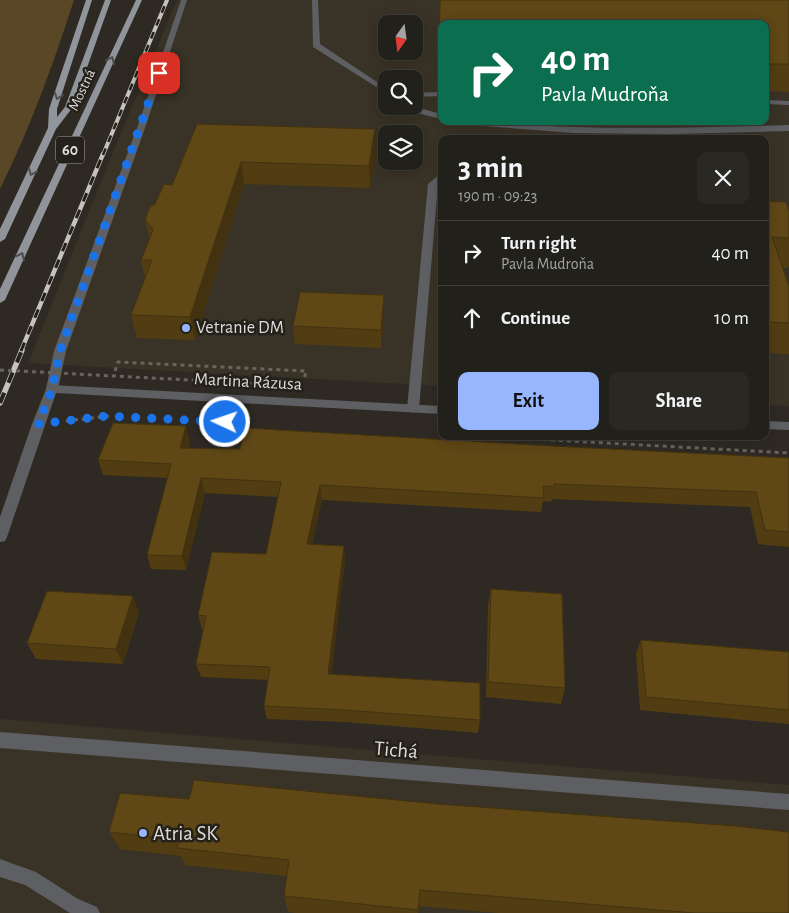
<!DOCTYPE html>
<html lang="en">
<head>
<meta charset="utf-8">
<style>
  body { margin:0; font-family:"Alegreya Sans",sans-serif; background:#2a2823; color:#f1f3f6; height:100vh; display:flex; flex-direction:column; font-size:19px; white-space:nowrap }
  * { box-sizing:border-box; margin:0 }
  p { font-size:16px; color:#a2a3a2 }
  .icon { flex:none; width:28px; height:28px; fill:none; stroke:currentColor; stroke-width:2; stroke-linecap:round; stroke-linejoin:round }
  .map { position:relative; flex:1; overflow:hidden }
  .panel { position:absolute; left:438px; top:135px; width:331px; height:305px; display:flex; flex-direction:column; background:#22201a; border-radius:10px; box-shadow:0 2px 12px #0003,0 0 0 1px #3f3e39 }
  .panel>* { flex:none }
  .top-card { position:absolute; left:438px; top:20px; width:331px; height:105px; border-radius:10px; box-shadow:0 2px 12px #0003,0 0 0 1px #3f3e39; background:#0b6e4f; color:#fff; overflow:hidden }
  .needle { width:32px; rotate:194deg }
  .fabs { position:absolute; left:378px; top:15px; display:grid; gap:10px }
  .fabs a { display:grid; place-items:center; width:45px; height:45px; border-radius:10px; background:#22201a; box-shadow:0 2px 12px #0003,0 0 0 1px #3f3e39; font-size:25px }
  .pin { position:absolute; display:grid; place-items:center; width:42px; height:42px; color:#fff; margin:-21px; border-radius:10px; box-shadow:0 2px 8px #0006 }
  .me { position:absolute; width:55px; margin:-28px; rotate:273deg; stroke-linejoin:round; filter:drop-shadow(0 0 4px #0008) }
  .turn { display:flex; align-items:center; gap:18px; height:105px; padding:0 20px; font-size:22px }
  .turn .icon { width:65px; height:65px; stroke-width:2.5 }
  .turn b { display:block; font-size:35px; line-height:42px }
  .round { display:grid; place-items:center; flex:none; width:52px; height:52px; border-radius:10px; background:#2a2823 }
  .headline { display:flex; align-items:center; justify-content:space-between; height:85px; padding:0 20px }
  h1 { font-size:30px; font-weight:600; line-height:38px }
  .action { display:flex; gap:10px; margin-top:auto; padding:10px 20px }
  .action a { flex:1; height:58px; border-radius:10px; background:#98b6fd; color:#111; font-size:20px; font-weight:600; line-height:58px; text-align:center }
  .action a+a { background:#2a2823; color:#f1f3f6 }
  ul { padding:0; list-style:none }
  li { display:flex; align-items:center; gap:15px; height:65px; padding:0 20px; border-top:1px solid #3f3e39 }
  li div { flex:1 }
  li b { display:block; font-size:19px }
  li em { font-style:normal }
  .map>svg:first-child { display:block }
  .built { fill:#393226; fill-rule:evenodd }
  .green { fill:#594726 }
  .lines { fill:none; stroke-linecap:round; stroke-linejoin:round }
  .path { stroke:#67645e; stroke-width:3; stroke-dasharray:4 4; stroke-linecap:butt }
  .service { fill:#5e5f63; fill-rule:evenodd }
  .minor { fill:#5e5f63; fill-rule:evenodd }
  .primary { fill:#90949b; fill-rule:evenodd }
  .rail-far2-casing { stroke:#c5c3be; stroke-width:4 }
  .rail-far1-casing { stroke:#c5c3be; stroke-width:4.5 }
  .rail-casing { stroke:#c5c3be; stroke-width:5.5 }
  .rail-far2 { stroke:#24201a; stroke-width:2.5; stroke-dasharray:7; stroke-linecap:butt }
  .rail-far1 { stroke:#24201a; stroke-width:3; stroke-dasharray:9; stroke-linecap:butt }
  .rail { stroke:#24201a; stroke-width:4; stroke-dasharray:11; stroke-linecap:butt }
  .path-bridge { stroke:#67645e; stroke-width:3; stroke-dasharray:4 4; stroke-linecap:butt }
  .wall { fill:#523d13 }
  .shaded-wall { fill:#42320f }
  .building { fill:#5f4716; stroke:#42320f }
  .oneway { stroke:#4f4e4e }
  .route { stroke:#1a73e8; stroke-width:9; stroke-dasharray:0 16.2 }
  .poi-dot { fill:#98b6fd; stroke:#24201a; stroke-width:2 }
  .labels { text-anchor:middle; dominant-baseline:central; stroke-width:5; stroke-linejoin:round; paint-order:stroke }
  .far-street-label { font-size:15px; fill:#dedcd8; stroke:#24201a }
  .shield { fill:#24201a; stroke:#a6a49f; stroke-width:1 }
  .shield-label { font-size:16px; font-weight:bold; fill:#dedcd8 }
  .poi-label { font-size:18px; fill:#dedcd8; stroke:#24201a; text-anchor:start }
  .street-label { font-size:18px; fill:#dedcd8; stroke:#24201a }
  .near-street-label { font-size:21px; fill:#dedcd8; stroke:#24201a }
  .near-poi-label { font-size:21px; fill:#dedcd8; stroke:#24201a; text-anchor:start }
</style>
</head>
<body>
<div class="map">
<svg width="789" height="913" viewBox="0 0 789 913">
  <rect width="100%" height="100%" fill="#2e2a23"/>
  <!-- built -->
  <g class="built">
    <path d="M177,0h612v406l-24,-1v-266h-324v247l-413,-23 92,-228zM386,24h28v27h-28zM441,24h324v97h-324zM386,79h28v27h-28zM386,134h28v27h-28z"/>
    <path d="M0,719l789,66v128h-789z"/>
  </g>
  <!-- green -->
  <path class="green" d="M0,0h74c-21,65 -44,128 -74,189z"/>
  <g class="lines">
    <!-- path -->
    <g class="path">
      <path d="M115,371l3,-9 188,9 -2,9"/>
      <path d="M66,421l43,-5"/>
      <path d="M479,436l310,17"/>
    </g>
    <!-- service -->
    <g class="service">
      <path d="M181,0h6l-42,128 -79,223 -8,38 -2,3h-8l-2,-3 8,-38 83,-223z"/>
      <path d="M312,0h6l2,44 66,44v5l-73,-46z"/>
      <path d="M441,92v4l-27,1v-4z"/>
      <path d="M765,100l24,1v4l-24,-1z"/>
      <path d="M414,104l9,5 18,5v5l-24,-6 -9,-7h6z"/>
      <path d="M453,121c41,0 81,5 122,6 71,2 143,0 214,-2v6l-118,3 -98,-1 -116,-9z"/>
      <path d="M441,173v8l-3,4 -19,224 -6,4 -6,-4 21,-225z"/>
      <path d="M0,859l36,13 42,27 19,8 3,6h-30l-45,-28 -25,-8z"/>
    </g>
    <!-- minor -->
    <g class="minor">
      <path d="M52,385l389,21v8l-385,-21 -49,144 -2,4 -5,1v-25l32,-93 14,-35z"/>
      <path d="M765,421l24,1v8l-24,-1z"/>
      <path d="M0,732l789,62v16l-789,-62z"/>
    </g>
    <!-- primary -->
    <g class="primary">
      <path d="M86,0h6l-35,109v8l8,-10 40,-107h6l-38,107 -17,22 -51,110 -5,3v-13l48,-101 1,-19z"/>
      <path d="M136,0h6l-137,300 -5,3v-14z"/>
    </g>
    <!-- rail-far2 casing -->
    <g class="rail-far2-casing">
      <path id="rail-far2" d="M103,155l64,-155"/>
    </g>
    <!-- rail-far1 casing -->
    <g class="rail-far1-casing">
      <path id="rail-far1" d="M21,351l82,-197"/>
    </g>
    <!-- rail casing -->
    <g class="rail-casing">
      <path id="rail" d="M0,403l22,-53"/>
    </g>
    <!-- rail-far2 -->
    <use href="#rail-far2" class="rail-far2"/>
    <!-- rail-far1 -->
    <use href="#rail-far1" class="rail-far1"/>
    <!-- rail -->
    <use href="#rail" class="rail"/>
    <!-- path-bridge -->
    <path class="path-bridge" d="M0,370l303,16"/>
  </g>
  <!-- wall -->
  <g class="wall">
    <path d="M440,0h349v92l-24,-1v-67h-324v60h-3z"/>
    <path d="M197,124l179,27 -6,37 -126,-4 -49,156 -58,-2 -6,-23 14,-37 -4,-18 9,-21 -5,-20 10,-15 17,-19z"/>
    <path d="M765,196l2,5 22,10v54l-1,3h-5l6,18v68l-24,-1z"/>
    <path d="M384,295v18l-3,35 -86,-4 -2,-18z"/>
    <path d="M190,441l-2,7 52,1 312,-3 237,12v89l-31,-3 -8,-37 -198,-8 -1,3 -8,-1 -2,11 -219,-12 -10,44 33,16 -14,114 149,46 -2,13 -133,-11 -78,-3 -3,-13 4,-26 -67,-3 -5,-13 8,-35h-2l-4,-14 68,-61 12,-57 -73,-4 -19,77 -35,-1 -4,-14 21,-77 -65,-3 -5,-15z"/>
    <path d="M491,589l74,99 -4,16 -75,-7 2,-92z"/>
    <path d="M139,613l-16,51 -87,-5 -9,-16z"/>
    <path d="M641,640l148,12v72l-149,-14 -4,-57z"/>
    <path d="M120,793l669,120h-290l-80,-7 -1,7h-122l-8,-1 -4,-16 3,-20 -102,-11 -4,-9 -61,-7 -11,-17z"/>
  </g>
  <!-- shaded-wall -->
  <g class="shaded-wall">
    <path d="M375,129l1,22 -6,37 -1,-22z"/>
    <path d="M241,162l3,22 -49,156 -5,-23z"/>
    <path d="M384,295v18l-3,35v-18z"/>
    <path d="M186,426l4,15 -7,21 -3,-14z"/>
    <path d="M201,478l4,15 -19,77 -4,-14z"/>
    <path d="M320,485l2,15 -13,58 -2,-14z"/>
    <path d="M344,546l1,14 -15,128 -2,-14z"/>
    <path d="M133,596l6,17 -16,51 -7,-15z"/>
  </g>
  <!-- building -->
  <g class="building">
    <path d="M440,0h349v64h-24v-40h-324v33h-2z"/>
    <path d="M197,124l178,5 -6,37 -128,-4 -51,155 -59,-2 21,-55h-11l12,-30 -8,-11 5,-12 5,-3 9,-20 8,1z"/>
    <path d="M765,196l2,5 19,1 3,9v27l-17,-1 17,49v37l-24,-1z"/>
    <path d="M300,292l84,3 -3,35 -88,-4z"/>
    <path d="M113,423l73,3 -6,22 60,1 5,-21 307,18 237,12v74l-24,-2 -9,-38 -202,-8v3l-11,-1 1,12 -224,-13 -13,59 37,2 -16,128 152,9v37l-136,-10 -80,-4 6,-39 -74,-3 10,-48 -8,-1 14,-63 54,2 15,-72 -80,-4 -19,78 -35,-1 24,-91 -73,-4z"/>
    <path d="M491,589l71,5 3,94 -77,-6z"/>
    <path d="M47,591l86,5 -17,53 -89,-6z"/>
    <path d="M641,640l148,12v58l-143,-13z"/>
    <path d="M194,780l244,24 298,22 53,6v81h-95l-274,-23 -2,20 -134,-14 5,-36 -112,-12 2,-8 -70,-8 11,-39 69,6z"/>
  </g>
  <!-- one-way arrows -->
  <defs><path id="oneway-chevron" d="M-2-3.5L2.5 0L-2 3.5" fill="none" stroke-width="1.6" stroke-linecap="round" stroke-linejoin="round" transform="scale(1.25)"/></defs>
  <g class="oneway">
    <use href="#oneway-chevron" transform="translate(111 60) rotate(-65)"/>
    <use href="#oneway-chevron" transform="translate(58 96) rotate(110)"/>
    <use href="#oneway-chevron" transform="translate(32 172) rotate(115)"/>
    <use href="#oneway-chevron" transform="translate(21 256) rotate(-65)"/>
  </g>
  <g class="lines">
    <!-- route -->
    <path class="route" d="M159,73l-99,278 -8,39 -14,34 69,-8 118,6"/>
  </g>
  <!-- markers -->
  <g class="poi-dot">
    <circle cx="186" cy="328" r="5"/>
    <circle cx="143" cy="833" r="5"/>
  </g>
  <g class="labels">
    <!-- far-street labels -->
    <g class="far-street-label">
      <text transform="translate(82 90) rotate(-65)">Mostná</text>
    </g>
    <!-- shield labels -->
    <rect class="shield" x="56" y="136.5" width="28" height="27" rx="4"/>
    <g class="shield-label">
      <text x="70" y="150">60</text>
    </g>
    <!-- poi labels -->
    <g class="poi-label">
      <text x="196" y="328">Vetranie DM</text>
    </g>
    <!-- street labels -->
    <g class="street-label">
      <text transform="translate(248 382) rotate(3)">Martina Rázusa</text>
    </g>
    <!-- near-street labels -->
    <g class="near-street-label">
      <text transform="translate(396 750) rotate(5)">Tichá</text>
    </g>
    <!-- near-poi labels -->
    <g class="near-poi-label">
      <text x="153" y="833">Atria SK</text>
    </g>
  </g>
</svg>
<div class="fabs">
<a><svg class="needle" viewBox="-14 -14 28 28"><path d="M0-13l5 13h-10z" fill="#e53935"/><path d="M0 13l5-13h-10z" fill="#a2a3a2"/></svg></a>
<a><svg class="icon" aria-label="search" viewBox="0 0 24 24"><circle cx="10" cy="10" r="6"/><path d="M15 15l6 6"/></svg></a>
<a><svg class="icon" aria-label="layers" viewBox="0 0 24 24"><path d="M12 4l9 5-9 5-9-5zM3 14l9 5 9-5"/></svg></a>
</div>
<div class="pin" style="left:159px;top:73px;background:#d93025"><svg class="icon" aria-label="arrive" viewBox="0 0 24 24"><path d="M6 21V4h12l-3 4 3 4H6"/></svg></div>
<svg class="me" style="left:225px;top:422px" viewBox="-20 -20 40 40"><circle r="17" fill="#1a73e8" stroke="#fff" stroke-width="3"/><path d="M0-11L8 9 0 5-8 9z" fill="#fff"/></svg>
<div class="top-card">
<div class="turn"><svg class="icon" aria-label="right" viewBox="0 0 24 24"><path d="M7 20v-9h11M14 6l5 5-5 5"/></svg><div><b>40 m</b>Pavla Mudroňa</div></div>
</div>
<section class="panel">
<div class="headline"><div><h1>3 min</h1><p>190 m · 09:23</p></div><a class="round"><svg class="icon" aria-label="close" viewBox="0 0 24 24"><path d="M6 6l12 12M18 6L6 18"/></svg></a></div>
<ul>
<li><svg class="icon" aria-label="right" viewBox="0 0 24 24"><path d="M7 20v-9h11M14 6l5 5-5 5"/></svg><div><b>Turn right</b><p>Pavla Mudroňa</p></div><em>40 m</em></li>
<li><svg class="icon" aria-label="ahead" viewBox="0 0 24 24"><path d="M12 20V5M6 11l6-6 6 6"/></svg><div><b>Continue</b></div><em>10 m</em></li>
</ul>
<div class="action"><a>Exit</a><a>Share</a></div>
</section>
</div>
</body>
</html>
